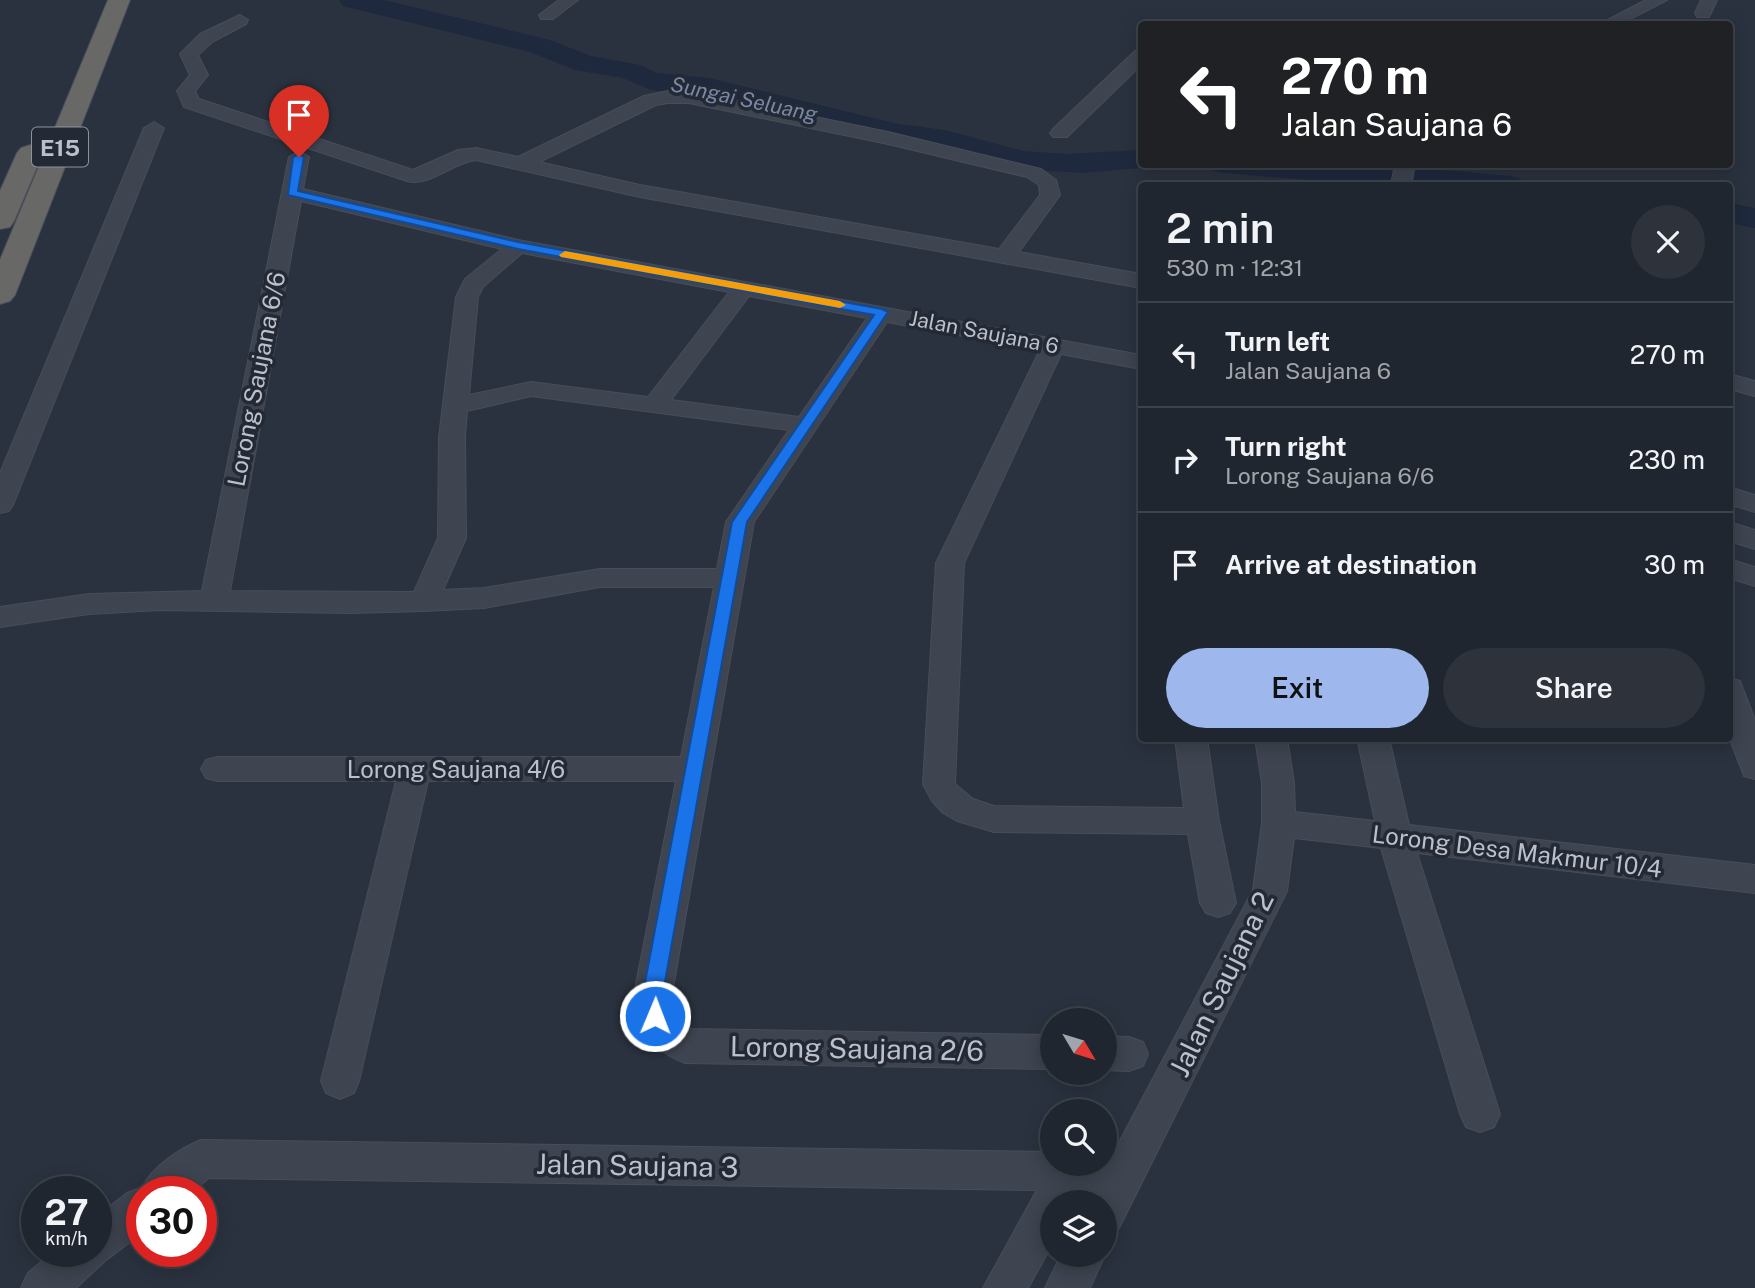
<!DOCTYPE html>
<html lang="en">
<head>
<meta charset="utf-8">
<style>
  body { margin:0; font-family:"Public Sans",sans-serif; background:#2d323b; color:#f1f3f6; height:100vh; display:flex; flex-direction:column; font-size:26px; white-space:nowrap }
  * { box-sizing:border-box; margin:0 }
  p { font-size:23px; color:#a2a5aa }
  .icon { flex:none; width:38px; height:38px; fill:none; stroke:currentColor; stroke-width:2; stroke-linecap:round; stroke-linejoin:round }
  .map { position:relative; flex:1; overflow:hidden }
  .sheet { position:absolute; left:1138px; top:182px; width:595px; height:560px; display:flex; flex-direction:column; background:#20262f; border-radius:7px; box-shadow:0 4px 18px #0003,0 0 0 2px #3d434b }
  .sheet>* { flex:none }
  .top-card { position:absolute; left:1138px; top:21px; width:595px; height:147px; border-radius:7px; box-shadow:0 4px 18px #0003,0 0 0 2px #3d434b; background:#202124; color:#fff; overflow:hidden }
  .needle { width:46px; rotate:128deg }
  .buttons { position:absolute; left:1040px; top:1008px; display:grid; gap:14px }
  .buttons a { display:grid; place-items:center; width:77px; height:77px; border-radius:50%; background:#20262f; box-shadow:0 4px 18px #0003,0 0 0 2px #3d434b; font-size:35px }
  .speed { position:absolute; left:21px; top:1176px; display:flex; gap:14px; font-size:35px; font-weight:700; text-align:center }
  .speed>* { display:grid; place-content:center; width:91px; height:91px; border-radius:50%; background:#20262f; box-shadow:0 4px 18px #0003,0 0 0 2px #3d434b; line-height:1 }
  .speed small { font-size:18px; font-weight:400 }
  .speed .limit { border:10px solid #d22; background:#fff; color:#111 }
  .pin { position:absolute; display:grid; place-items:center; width:60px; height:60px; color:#fff; margin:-72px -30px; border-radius:50% 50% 50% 0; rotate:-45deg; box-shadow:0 0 7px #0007 }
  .pin .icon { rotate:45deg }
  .me { position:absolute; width:77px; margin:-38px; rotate:1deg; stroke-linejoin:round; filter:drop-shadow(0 0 5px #0008) }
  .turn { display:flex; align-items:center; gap:24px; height:147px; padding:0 28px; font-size:32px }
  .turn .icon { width:91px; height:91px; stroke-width:2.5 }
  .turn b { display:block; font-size:49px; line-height:60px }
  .round { display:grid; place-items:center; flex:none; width:74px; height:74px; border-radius:37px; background:#2d323b }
  .head { display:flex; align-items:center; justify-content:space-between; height:119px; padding:0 28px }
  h1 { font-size:42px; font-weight:600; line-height:52px }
  .primary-button { display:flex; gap:14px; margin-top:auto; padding:14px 28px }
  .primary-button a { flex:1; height:80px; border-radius:42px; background:#9eb7ec; color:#111; font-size:28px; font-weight:600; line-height:80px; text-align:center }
  .primary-button a+a { background:#2d323b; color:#f1f3f6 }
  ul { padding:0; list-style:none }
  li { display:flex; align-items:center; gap:21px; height:105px; padding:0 28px; border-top:2px solid #3d434b }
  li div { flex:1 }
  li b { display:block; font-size:26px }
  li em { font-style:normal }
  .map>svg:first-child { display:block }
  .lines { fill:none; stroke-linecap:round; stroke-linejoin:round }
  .river { fill:#1e293d; fill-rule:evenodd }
  .minor-casing { stroke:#484d59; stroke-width:2 }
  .trunk-casing { stroke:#494f5a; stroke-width:2 }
  .minor { fill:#3e4450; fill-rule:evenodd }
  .trunk { fill:#686866; fill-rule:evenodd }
  .route { fill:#1a73e8; stroke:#114b97; stroke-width:2 }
  .slow { fill:#f59e0b }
  .labels { text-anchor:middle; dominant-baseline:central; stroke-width:7; stroke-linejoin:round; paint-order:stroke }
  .far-water-label { font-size:21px; font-style:italic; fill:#7988a4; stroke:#232935 }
  .far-street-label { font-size:21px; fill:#bbc0ca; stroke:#232935 }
  .shield { fill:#232935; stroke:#8d939d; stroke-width:2 }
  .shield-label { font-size:23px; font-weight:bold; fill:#bbc0ca }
  .street-label { font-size:24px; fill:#bbc0ca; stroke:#232935 }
  .near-street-label { font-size:28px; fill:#bbc0ca; stroke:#232935 }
</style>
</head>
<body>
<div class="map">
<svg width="1755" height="1288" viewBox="0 0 1755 1288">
  <rect width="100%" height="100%" fill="#2a323f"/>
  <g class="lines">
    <!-- river -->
    <g class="river">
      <path d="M339,0h45l166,40 41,16 49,9 17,8 52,5 189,46 47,6 78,21 45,3 73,-4v14h12l-12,4 -59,5 -59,-4 -80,-21 -45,-6 -189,-46 -58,-6 -28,-12 -48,-8 -45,-18 -187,-46z"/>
      <path d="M1210,164h145l37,5 5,7 -5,7 -12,3 -155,-13 -11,-2z"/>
      <path d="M1422,168l88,8 11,3 5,7 -115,-1 -5,-7 5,-7z"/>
      <path d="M1729,203l26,5v20l-26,-5z"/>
    </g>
    <!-- minor casing -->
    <g class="minor-casing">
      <g id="minor">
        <path d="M559,0h19l-25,19h-12l-2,-4z"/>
        <path d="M1646,0h21l-47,24h-20z"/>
        <path d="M1701,0h16l-8,17h-12l-2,-4z"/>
        <path d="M240,15l8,5 -2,4 -34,18 -14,13 10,20 -13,16 4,8 214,71 45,-20 18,-2 42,9 126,-61 24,-5h21l199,41 153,37 15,11 4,15 -41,57 122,22v14l-501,-91 -164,-37c-22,2 -47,27 -69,21l-223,-74 -7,-16 13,-16 -10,-21 20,-20zM668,103h21l199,41 139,33 12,8 1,10 -41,54 -359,-64 -101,-23 117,-57z"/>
        <path d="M1141,50v15l-74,72h-14l-3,-4 3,-4 82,-78z"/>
        <path d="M154,122l10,6 -151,377 -4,6 -9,2v-40l144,-345z"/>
        <path d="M299,151l10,6 -6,32 215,51 623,115v14l-80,-15 -97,209 -9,221 18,15 21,7 190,2 -9,-70h32l12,83 17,82 -6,10 -12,4 -12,-4 -6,-10 -12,-69 -194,-2 -37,-11 -14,-8 -11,-12 -9,-17 13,-221 104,-213 -153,-28 -133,200 -82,472 3,21 16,14 361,6v34l-367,-6c-32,-12 -48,-35 -51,-69l42,-213h-248l-69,300 -5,12 -14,6 -14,-6 -5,-12 75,-300h-179l-11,-3 -5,-9 5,-9 11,-3h464l33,-170h-114l-116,21 -60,3 -73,2 -191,-3 -71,4 -89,13v-20l89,-13 113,-3 87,-434zM301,201l201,48 -37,30 -9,18 -17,140 -1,101 -24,54 -184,-1zM522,253l207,39 -81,105 -117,-15 -62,13 9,-98 5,-10zM749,296l118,22 -68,99 -128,-17zM531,396l258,34 -63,92 -9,47h-117l-116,19 -41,2 23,-52 -1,-101 2,-26z"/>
        <path d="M1395,164h20l-4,22h-20z"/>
        <path d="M1729,374l26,7v15l-26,-7z"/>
        <path d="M1729,487l26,8v17l-26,-8z"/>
        <path d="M1729,522l26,8v19l-26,-8z"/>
        <path d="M1729,559l26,8v19l-26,-8z"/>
        <path d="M1729,678l11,3 15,39v59l-11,-3 -15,-39z"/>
        <path d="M1255,738h32l7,45 1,29 80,9 -18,-83h32l20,87 346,40v28l-338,-40 83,261 -6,13 -14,5 -14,-5 -6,-13 -79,-266 -87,-10 -7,53 -168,337 -15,6v-32h-16l6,-11h-27l5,11h-20v43l-24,43h-45l54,-98 -828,-12 -17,14h-50v41l-37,28 -29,27h-55l7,-15 26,-22h42v-34l31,-24 16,-6c8,-20 38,-39 58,-47l851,12v12h52v-12h10l139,-262 9,-67v-40z"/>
        <path d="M1104,1036l25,1 14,5 5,12 -5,12 -14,5 -25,-1z"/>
        <path d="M1104,1253l1,2 -15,33h-45l16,-33z"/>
      </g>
    </g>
    <!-- trunk casing -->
    <g class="trunk-casing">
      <g id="trunk">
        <path d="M108,0h22l-115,295 -5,6 -10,3v-44z"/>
        <path d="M30,145l9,3 4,5 -29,68 -4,6 -10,2v-38l17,-38 4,-5z"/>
      </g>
    </g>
    <!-- minor -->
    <use href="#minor" class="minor"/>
    <!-- trunk -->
    <use href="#trunk" class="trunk"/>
  </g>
  <!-- route -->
  <path class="route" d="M299,154l5,3 -6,34 220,51 364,67 6,3 -141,210 -84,471 2,23 -3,6 -7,3 -7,-3 -5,-29 89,-471 142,-207 -356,-66 -230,-54 5,-38z"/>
  <!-- slow -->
  <path class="slow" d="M565,251l275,50 6,4 -6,3 -279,-51 -2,-2z"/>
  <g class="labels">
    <!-- far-water labels -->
    <g class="far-water-label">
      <text transform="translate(744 99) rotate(12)">Sungai Seluang</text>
    </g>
    <!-- far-street labels -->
    <g class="far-street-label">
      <text transform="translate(984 332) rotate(11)">Jalan Saujana 6</text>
    </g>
    <!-- shield labels -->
    <rect class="shield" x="32" y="127.5" width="56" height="39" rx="5"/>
    <g class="shield-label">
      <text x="60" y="147">E15</text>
    </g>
    <!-- street labels -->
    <g class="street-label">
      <text transform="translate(256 379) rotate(-79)">Lorong Saujana 6/6</text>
      <text x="456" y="769">Lorong Saujana 4/6</text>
      <text transform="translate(1517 851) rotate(7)">Lorong Desa Makmur 10/4</text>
    </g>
    <!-- near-street labels -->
    <g class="near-street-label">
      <text transform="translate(1221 984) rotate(-64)">Jalan Saujana 2</text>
      <text transform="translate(857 1048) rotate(1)">Lorong Saujana 2/6</text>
      <text transform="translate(637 1165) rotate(1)">Jalan Saujana 3</text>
    </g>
  </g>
</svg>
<div class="buttons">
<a><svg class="needle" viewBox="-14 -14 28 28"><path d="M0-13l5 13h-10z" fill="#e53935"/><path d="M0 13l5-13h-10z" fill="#a2a5aa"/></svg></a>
<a><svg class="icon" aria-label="search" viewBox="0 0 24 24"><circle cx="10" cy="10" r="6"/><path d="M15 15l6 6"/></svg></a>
<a><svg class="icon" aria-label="layers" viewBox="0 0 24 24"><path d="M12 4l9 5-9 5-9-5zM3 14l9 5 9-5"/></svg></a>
</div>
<div class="speed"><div>27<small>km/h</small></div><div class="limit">30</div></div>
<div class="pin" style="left:299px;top:157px;background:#d93025"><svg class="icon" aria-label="arrive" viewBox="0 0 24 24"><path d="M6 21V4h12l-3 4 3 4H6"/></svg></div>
<svg class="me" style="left:655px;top:1016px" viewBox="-20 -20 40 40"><circle r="17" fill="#1a73e8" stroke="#fff" stroke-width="3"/><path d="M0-11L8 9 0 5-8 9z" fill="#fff"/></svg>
<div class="top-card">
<div class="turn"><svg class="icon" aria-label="left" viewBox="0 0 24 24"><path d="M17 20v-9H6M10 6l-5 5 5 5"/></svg><div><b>270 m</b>Jalan Saujana 6</div></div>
</div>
<section class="sheet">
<div class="head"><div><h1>2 min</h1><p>530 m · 12:31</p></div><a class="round"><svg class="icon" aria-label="close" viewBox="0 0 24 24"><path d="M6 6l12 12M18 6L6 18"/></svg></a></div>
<ul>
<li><svg class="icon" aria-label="left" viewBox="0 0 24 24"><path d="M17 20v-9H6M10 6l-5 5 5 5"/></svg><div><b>Turn left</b><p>Jalan Saujana 6</p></div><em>270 m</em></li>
<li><svg class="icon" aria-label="right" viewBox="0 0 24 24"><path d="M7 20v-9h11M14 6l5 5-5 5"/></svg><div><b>Turn right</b><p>Lorong Saujana 6/6</p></div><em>230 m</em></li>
<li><svg class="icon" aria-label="arrive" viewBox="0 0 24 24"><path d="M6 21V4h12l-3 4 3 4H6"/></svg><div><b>Arrive at destination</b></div><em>30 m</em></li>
</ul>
<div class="primary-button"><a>Exit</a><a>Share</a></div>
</section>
</div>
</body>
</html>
